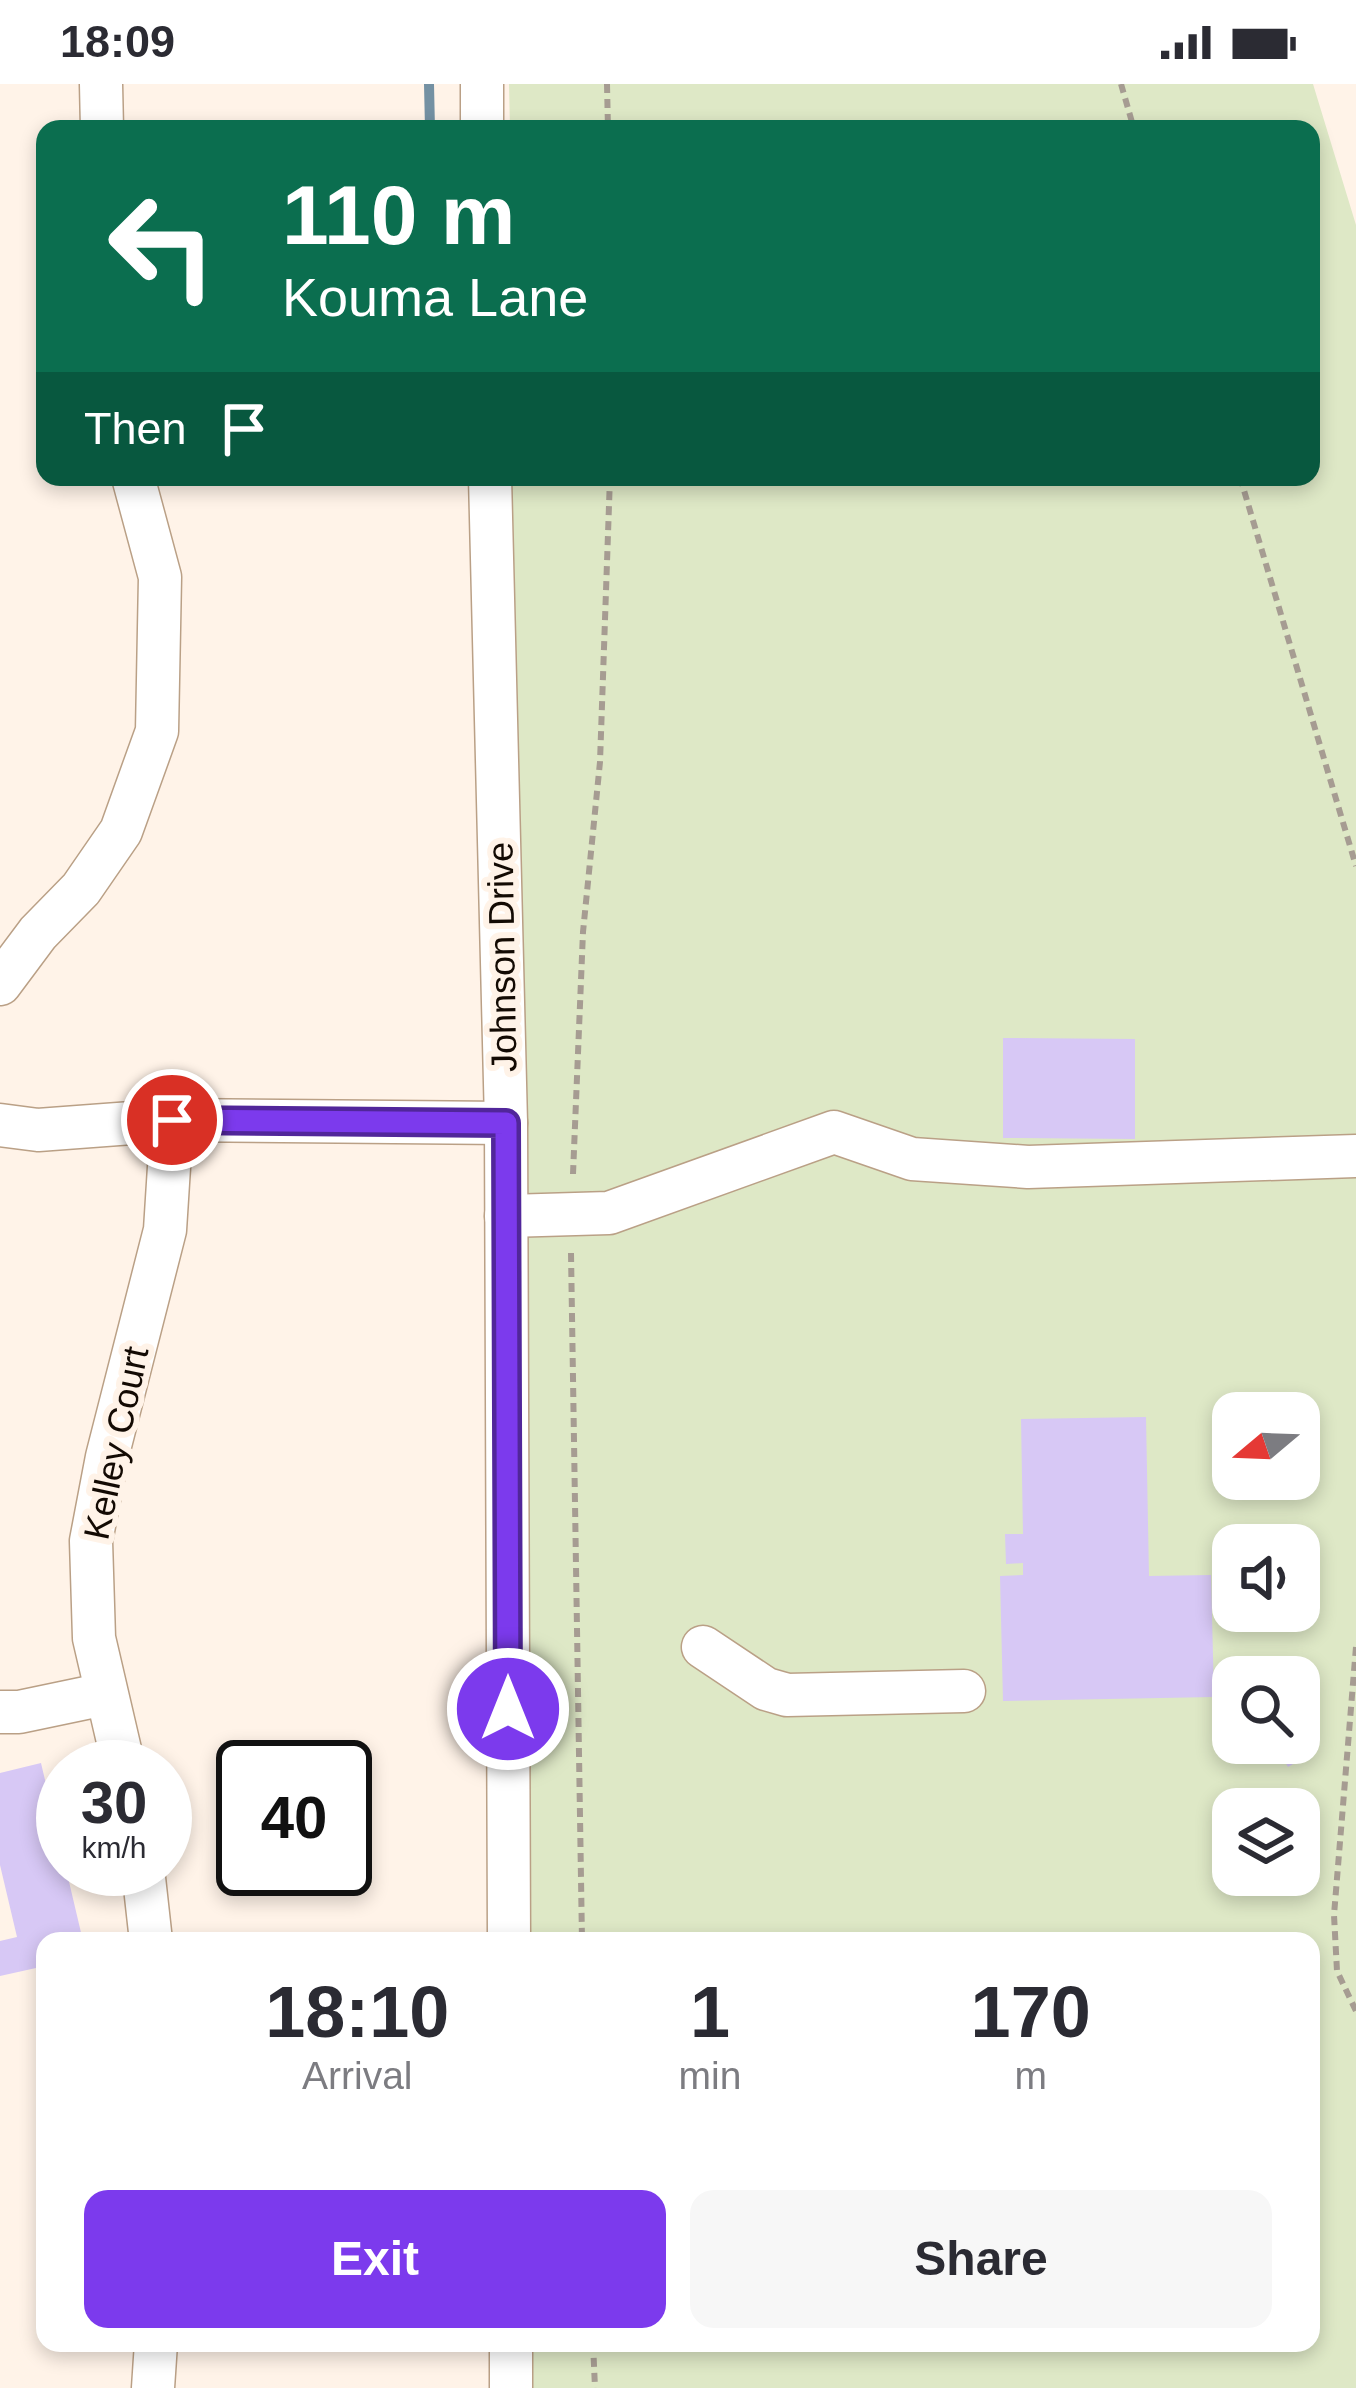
<!DOCTYPE html>
<html lang="en">
<head>
<meta charset="utf-8">
<style>
  body { margin:0; font-family:Arial,sans-serif; background:#f7f7f7; color:#2b2b33; height:100vh; display:flex; flex-direction:column; font-size:45px; white-space:nowrap }
  * { box-sizing:border-box; margin:0 }
  p { font-size:39px; color:#7c7c81 }
  .icon { flex:none; width:66px; height:66px; fill:none; stroke:currentColor; stroke-width:2; stroke-linecap:round; stroke-linejoin:round }
  .map { position:relative; flex:1; overflow:hidden }
  .side { position:absolute; left:36px; top:1848px; width:1284px; height:420px; display:flex; flex-direction:column; background:#fff; border-radius:24px; box-shadow:0 6px 18px #0003 }
  .side>* { flex:none }
  .top-card { position:absolute; left:36px; top:36px; width:1284px; height:366px; border-radius:24px; box-shadow:0 6px 18px #0003; background:#0b6e4f; color:#fff; overflow:hidden }
  .needle { width:78px; rotate:251deg }
  .tools { position:absolute; left:1212px; top:1308px; display:grid; gap:24px }
  .tools a { display:grid; place-items:center; width:108px; height:108px; border-radius:24px; background:#fff; box-shadow:0 6px 18px #0003; font-size:60px }
  .speed { position:absolute; left:36px; top:1656px; display:flex; gap:24px; font-size:60px; font-weight:700; text-align:center }
  .speed>* { display:grid; place-content:center; width:156px; height:156px; border-radius:50%; background:#fff; box-shadow:0 6px 18px #0003; line-height:1 }
  .speed small { font-size:30px; font-weight:400 }
  .speed .limit { border:6px solid #111; border-radius:18px; background:#fff; color:#111 }
  .pin { position:absolute; display:grid; place-items:center; width:102px; height:102px; color:#fff; margin:-51px; border:6px solid #fff; border-radius:50%; box-shadow:0 3px 12px #0007 }
  .me { position:absolute; width:132px; margin:-66px; rotate:0deg; stroke-linejoin:round; filter:drop-shadow(0 0 9px #0008) }
  .turn { display:flex; align-items:center; gap:42px; height:252px; padding:0 48px; font-size:54px }
  .turn .icon { width:156px; height:156px; stroke-width:2.5 }
  .turn b { display:block; font-size:84px; line-height:102px }
  .then { display:flex; align-items:center; height:114px; padding:0 48px; background:#0003; gap:24px; font-size:45px }
  .eta { display:flex; justify-content:space-evenly; align-items:center; height:204px; text-align:center }
  .eta b { font-size:72px; font-weight:700; line-height:84px }
  .cta { display:flex; gap:24px; margin-top:auto; padding:24px 48px }
  .cta a { flex:1; height:138px; border-radius:24px; background:#7c3aed; color:#fff; font-size:48px; font-weight:700; line-height:138px; text-align:center }
  .cta a+a { background:#f7f7f7; color:#2b2b33 }
  .status { display:flex; justify-content:space-between; align-items:center; height:84px; padding:0 60px; background:#fff; direction:ltr }
  .status svg { height:33px; fill:currentColor }
  .map>svg:first-child { display:block }
  .green { fill:#dee8c6; fill-rule:evenodd }
  .lines { fill:none; stroke-linecap:round; stroke-linejoin:round }
  .stream { stroke:#7491a3; stroke-width:10 }
  .building { fill:#d7c8f5 }
  .minor-casing { stroke:#baa086; stroke-width:45 }
  .path { stroke:#a69c92; stroke-width:6; stroke-dasharray:9 6; stroke-linecap:butt }
  .minor { stroke:#fff; stroke-width:42 }
  .route-casing { stroke:#51269a; stroke-width:30 }
  .route { stroke:#7c3aed; stroke-width:21 }
  .labels { text-anchor:middle; dominant-baseline:central; stroke-width:12; stroke-linejoin:round; paint-order:stroke }
  .street-label { font-size:36px; fill:#130a03; stroke:#fff3e8 }
</style>
</head>
<body>
<div class="status"><b>18:09</b><svg viewBox="0 0 49 12"><path d="M0 12V9h3v3zM5 12V6h3v6zM10 12V3h3v9zM15 12V0h3v12zM26 1h20v11H26zM47 4h2v5h-2z"/></svg></div>
<div class="map">
<svg width="1356" height="2304" viewBox="0 0 1356 2304">
  <rect width="100%" height="100%" fill="#fff3e8"/>
  <!-- green -->
  <path class="green" d="M509,0h804l43,141v2163h-830v-45h785v-402h-788l-11,-1464h799v-348h-801zM1233,1329h66v66h-66zM1233,1461h66v66h-66zM1233,1593h66v66h-66zM1233,1725h66v66h-66z"/>
  <g class="lines">
    <!-- stream -->
    <path class="stream" d="M429,0l1,45"/>
  </g>
  <!-- building -->
  <g class="building">
    <path d="M1003,954l132,1v100l-132,-1z"/>
    <path d="M1146,1333l3,159 62,-1 3,122 -211,4 -3,-125 23,-1v-12l-17,1 -1,-30h18l-2,-115z"/>
    <path d="M1274,1659h25l8,13 -19,11z"/>
    <path d="M41,1679l42,178h-38v25l-45,10v-35l17,-4 -17,-72v-92z"/>
  </g>
  <g class="lines">
    <!-- minor casing -->
    <g class="minor-casing">
      <g id="minor">
        <path d="M101,0l1,45"/>
        <path d="M482,0v45"/>
        <path d="M490,393l16,646 3,818"/>
        <path d="M0,900l38,-51 43,-44 40,-58 36,-100 3,-154 -27,-100"/>
        <path d="M0,1041l38,5 134,-10 334,3"/>
        <path d="M506,1132l103,-3 225,-81 78,27 116,8 328,-11"/>
        <path d="M703,1563l63,42 21,6 177,-4"/>
        <path d="M0,1628h19l86,-18"/>
        <path d="M124,1683l-30,-129 -3,-97 16,-84 58,-227 7,-110"/>
        <path d="M143,1785l8,72"/>
        <path d="M511,2259v45"/>
        <path d="M153,2304l3,-45"/>
      </g>
    </g>
    <!-- path -->
    <g class="path">
      <path d="M607,0l1,45"/>
      <path d="M1121,0l13,45"/>
      <path d="M1240,393l116,389"/>
      <path d="M573,1090l10,-242 17,-170 10,-285"/>
      <path d="M571,1169l11,688"/>
      <path d="M1356,1563l-22,268 3,56 19,40"/>
      <path d="M593,2259l2,45"/>
    </g>
    <!-- minor -->
    <use href="#minor" class="minor"/>
  </g>
  <g class="lines">
    <!-- route casing -->
    <g class="route-casing">
      <path id="route" d="M172,1036l334,3 2,586"/>
    </g>
    <!-- route -->
    <use href="#route" class="route"/>
  </g>
  <g class="labels">
    <!-- street labels -->
    <g class="street-label">
      <text transform="translate(502 873) rotate(-91)">Johnson Drive</text>
      <text transform="translate(116 1359) rotate(-78)">Kelley Court</text>
    </g>
  </g>
</svg>
<div class="tools">
<a><svg class="needle" viewBox="-14 -14 28 28"><path d="M0-13l5 13h-10z" fill="#e53935"/><path d="M0 13l5-13h-10z" fill="#7c7c81"/></svg></a>
<a><svg class="icon" aria-label="sound" viewBox="0 0 24 24"><path d="M4 9h4l5-4v14l-5-4H4zM17 9q2 3 0 6"/></svg></a>
<a><svg class="icon" aria-label="search" viewBox="0 0 24 24"><circle cx="10" cy="10" r="6"/><path d="M15 15l6 6"/></svg></a>
<a><svg class="icon" aria-label="layers" viewBox="0 0 24 24"><path d="M12 4l9 5-9 5-9-5zM3 14l9 5 9-5"/></svg></a>
</div>
<div class="speed"><div>30<small>km/h</small></div><div class="limit">40</div></div>
<div class="pin" style="left:172px;top:1036px;background:#d93025"><svg class="icon" aria-label="arrive" viewBox="0 0 24 24"><path d="M6 21V4h12l-3 4 3 4H6"/></svg></div>
<svg class="me" style="left:508px;top:1625px" viewBox="-20 -20 40 40"><circle r="17" fill="#7c3aed" stroke="#fff" stroke-width="3"/><path d="M0-11L8 9 0 5-8 9z" fill="#fff"/></svg>
<div class="top-card">
<div class="turn"><svg class="icon" aria-label="left" viewBox="0 0 24 24"><path d="M17 20v-9H6M10 6l-5 5 5 5"/></svg><div><b>110 m</b>Kouma Lane</div></div>
<div class="then">Then<svg class="icon" aria-label="arrive" viewBox="0 0 24 24"><path d="M6 21V4h12l-3 4 3 4H6"/></svg></div>
</div>
<section class="side">
<div class="eta">
<div><b>18:10</b><p>Arrival</p></div>
<div><b>1</b><p>min</p></div>
<div><b>170</b><p>m</p></div>
</div>
<div class="cta"><a>Exit</a><a>Share</a></div>
</section>
</div>
</body>
</html>
